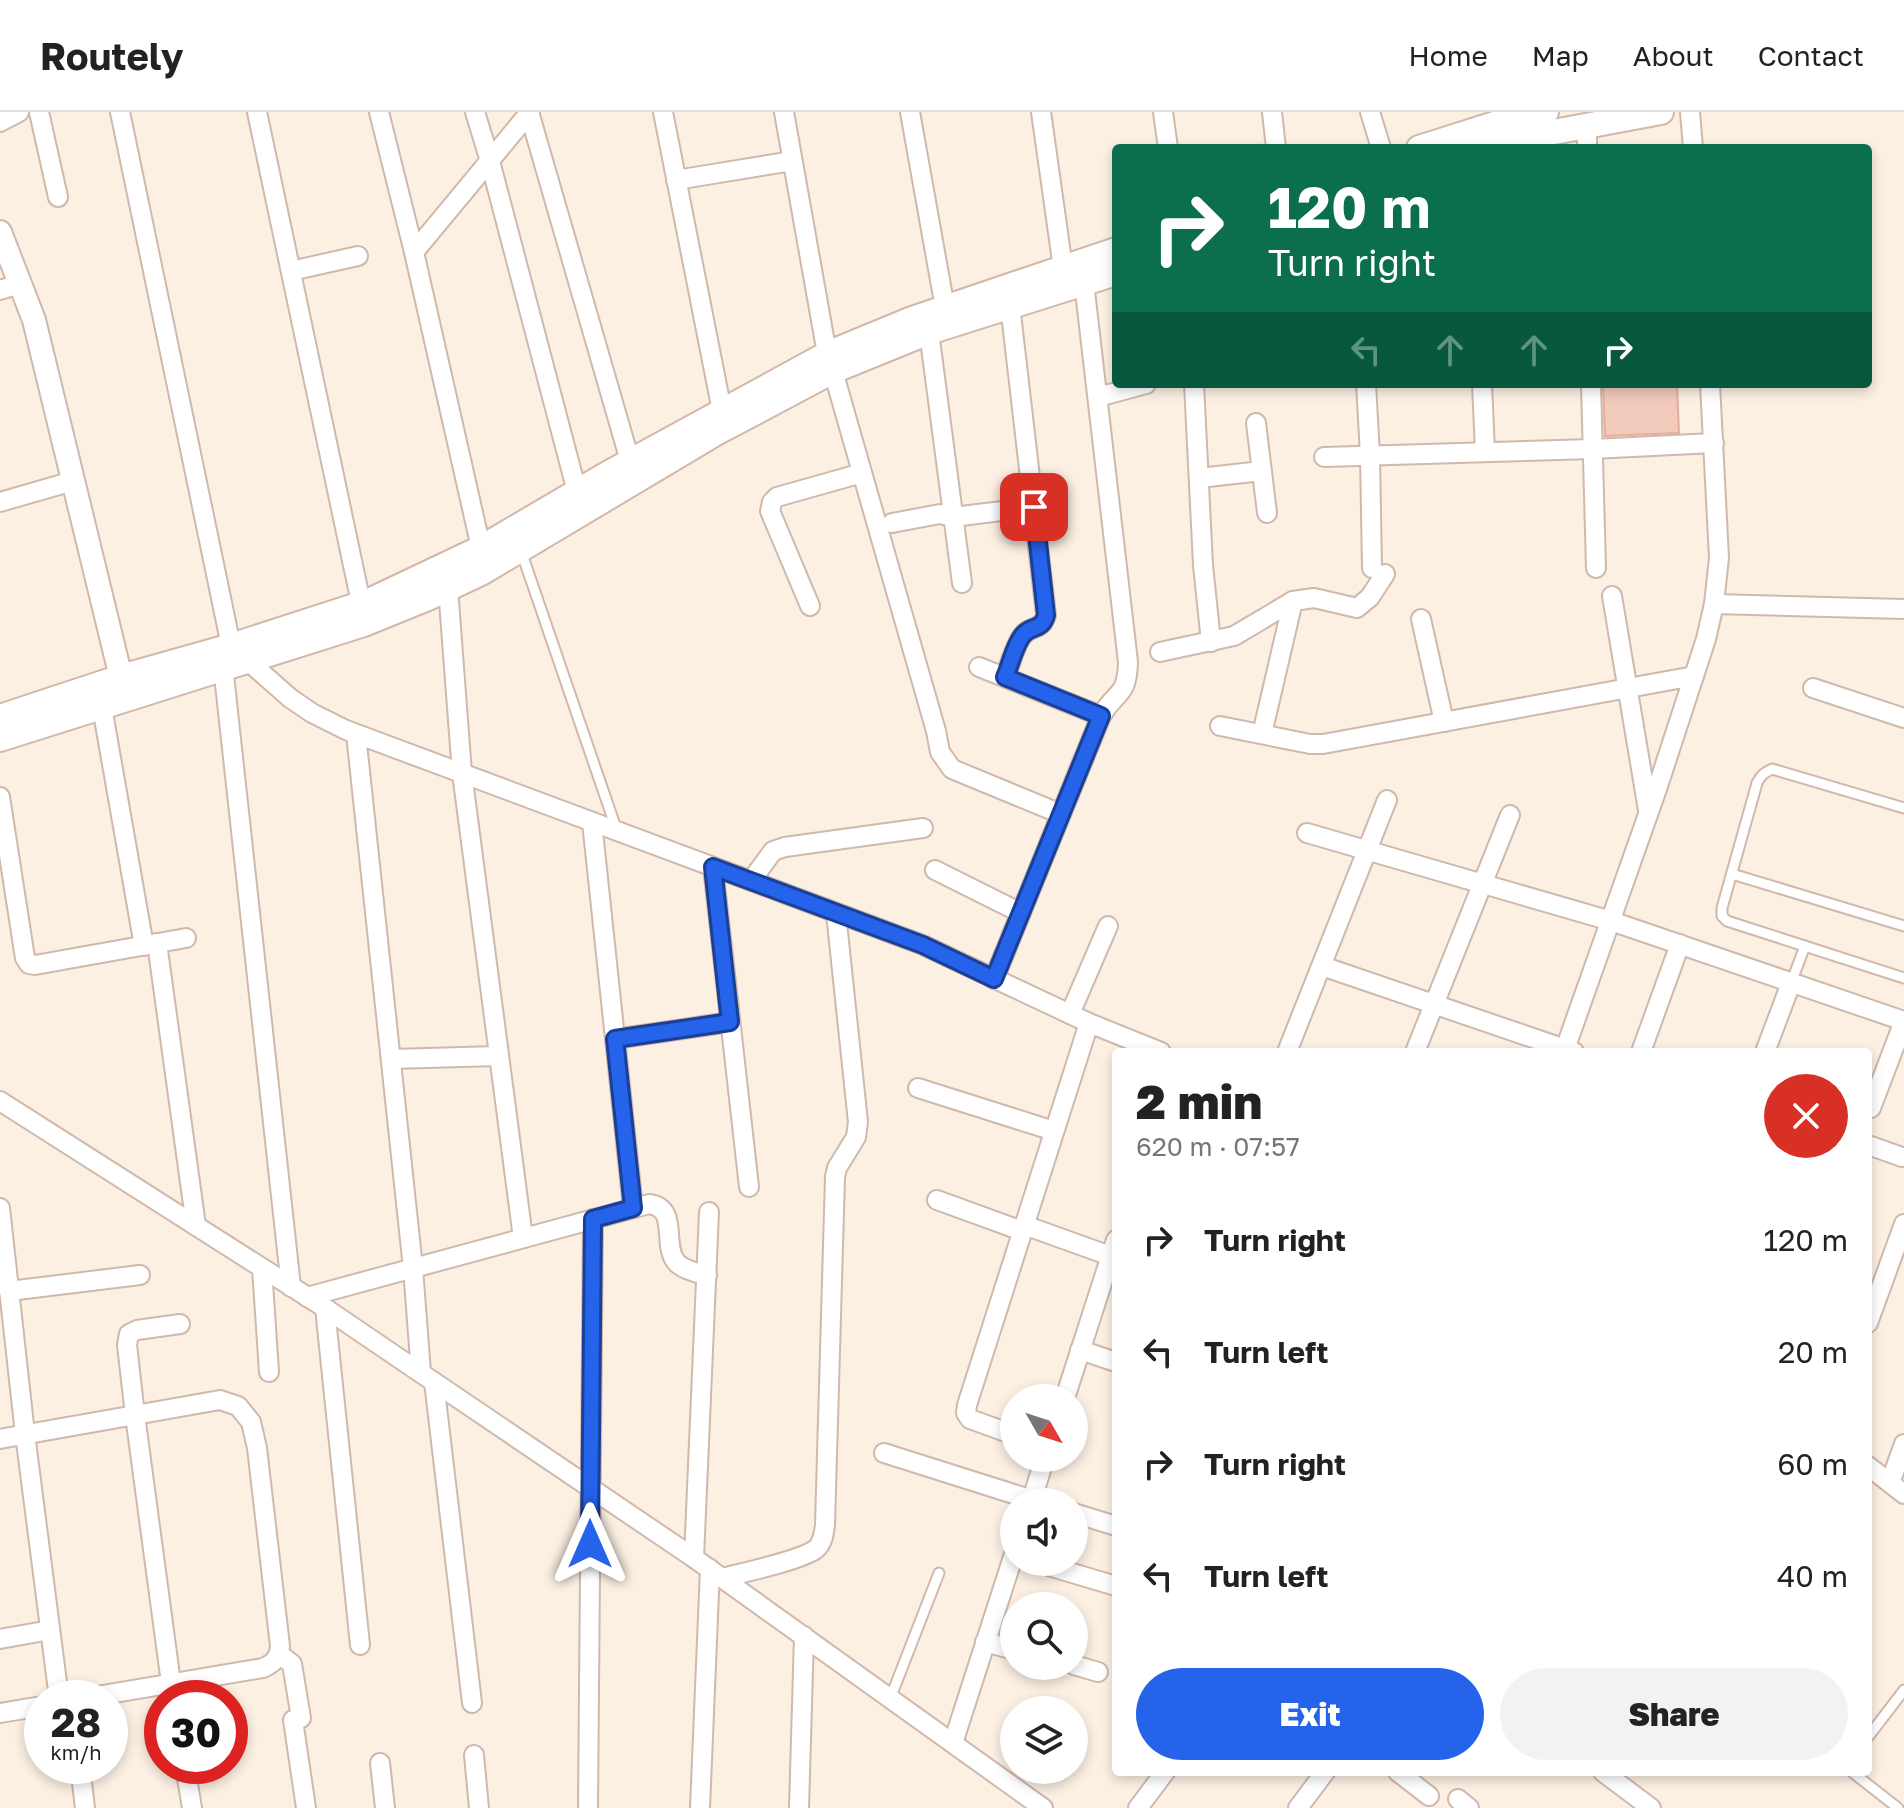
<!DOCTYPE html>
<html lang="en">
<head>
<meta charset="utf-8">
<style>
  body { margin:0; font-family:"Golos Text",sans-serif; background:#f2f2f2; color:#222; height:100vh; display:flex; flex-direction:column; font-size:30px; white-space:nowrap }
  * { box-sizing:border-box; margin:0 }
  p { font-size:26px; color:#767676 }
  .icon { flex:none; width:44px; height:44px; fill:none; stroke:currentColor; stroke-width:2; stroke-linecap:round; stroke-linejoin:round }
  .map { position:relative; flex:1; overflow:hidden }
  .panel { position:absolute; left:1112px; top:936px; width:760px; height:728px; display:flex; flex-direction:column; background:#fff; border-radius:8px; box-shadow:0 4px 12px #0003 }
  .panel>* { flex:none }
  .top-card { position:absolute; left:1112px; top:32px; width:760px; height:244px; border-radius:8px; box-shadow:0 4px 12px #0003; background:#0b6e4f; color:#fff; overflow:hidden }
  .needle { width:52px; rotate:129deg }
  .tools { position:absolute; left:1000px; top:1272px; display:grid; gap:16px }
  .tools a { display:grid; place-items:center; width:88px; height:88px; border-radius:50%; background:#fff; box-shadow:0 4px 12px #0003; font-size:40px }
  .speed { position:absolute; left:24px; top:1568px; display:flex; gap:16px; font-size:40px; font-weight:700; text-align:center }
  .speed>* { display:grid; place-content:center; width:104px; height:104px; border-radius:50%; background:#fff; box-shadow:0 4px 12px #0003; line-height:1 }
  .speed small { font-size:20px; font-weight:400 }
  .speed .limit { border:12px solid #d22; background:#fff; color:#111 }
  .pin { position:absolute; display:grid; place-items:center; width:68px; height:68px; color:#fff; margin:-34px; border-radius:16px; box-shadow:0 4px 12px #0006 }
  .me { position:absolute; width:88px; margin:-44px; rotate:0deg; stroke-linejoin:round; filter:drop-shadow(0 0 6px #0008) }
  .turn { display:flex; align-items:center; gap:28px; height:168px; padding:0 24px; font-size:36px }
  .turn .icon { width:104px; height:104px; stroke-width:2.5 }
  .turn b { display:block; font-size:56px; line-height:68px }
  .lanes { display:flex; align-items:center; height:76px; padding:0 24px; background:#0003; justify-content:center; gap:40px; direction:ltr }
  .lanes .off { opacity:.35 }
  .round { display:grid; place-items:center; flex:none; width:84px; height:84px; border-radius:42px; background:#f2f2f2 }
  .headline { display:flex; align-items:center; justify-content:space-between; height:136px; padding:0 24px }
  h1 { font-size:48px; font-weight:800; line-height:60px }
  .cta { display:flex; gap:16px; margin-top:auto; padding:16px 24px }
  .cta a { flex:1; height:92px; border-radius:48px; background:#2563eb; color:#fff; font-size:32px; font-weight:800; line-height:92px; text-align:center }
  .cta a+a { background:#f2f2f2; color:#222 }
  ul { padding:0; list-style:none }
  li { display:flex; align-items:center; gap:24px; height:112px; padding:0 24px }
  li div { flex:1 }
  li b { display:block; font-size:30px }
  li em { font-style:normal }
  header { display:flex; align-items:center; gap:48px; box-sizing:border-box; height:112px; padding:0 40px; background:#fff; border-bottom:2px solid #e0e0e0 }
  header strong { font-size:38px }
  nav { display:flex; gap:44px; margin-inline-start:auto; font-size:28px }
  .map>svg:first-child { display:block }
  .building { fill:#f2cabb; stroke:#e5ae9b; stroke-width:2 }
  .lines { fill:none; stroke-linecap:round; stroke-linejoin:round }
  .service-casing { stroke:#d0b8ad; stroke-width:13 }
  .minor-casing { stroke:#d0b8ad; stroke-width:22 }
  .tertiary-casing { stroke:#d0b8ad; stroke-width:26 }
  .secondary-casing { stroke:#d3b7aa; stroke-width:28 }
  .service { stroke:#fff; stroke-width:9 }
  .minor { stroke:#fff; stroke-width:18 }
  .tertiary { stroke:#fff; stroke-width:22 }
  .secondary { stroke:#fff; stroke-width:24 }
  .route-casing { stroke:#184099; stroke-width:20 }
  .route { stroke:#2563eb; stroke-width:14 }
</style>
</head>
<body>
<header>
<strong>Routely</strong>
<nav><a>Home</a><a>Map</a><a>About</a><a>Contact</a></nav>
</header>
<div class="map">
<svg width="1904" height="1696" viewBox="0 0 1904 1696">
  <rect width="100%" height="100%" fill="#fcf0e3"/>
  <!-- building -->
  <path class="building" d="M1603,272h74l2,49 -74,3z"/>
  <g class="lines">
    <!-- service casing -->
    <g class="service-casing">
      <g id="service">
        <path d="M521,439l96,280"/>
        <path d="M1904,696l-132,-39c-8,4 -11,6 -15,14l-35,125v8l5,5 177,57"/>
        <path d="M1732,762l172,52"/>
        <path d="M1791,871l14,-37"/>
        <path d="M890,1587l49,-126"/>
        <path d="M1868,1625l36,-47"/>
        <path d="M1852,1660l46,36"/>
      </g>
    </g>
    <!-- minor casing -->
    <g class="minor-casing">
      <g id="minor">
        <path d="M39,0l19,85"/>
        <path d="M120,0l111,534 59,52 22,15 34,17 577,215 166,78 72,29"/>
        <path d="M257,0l104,491"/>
        <path d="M379,0l35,140 67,296"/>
        <path d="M475,0l15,49 87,331"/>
        <path d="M529,0l101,349"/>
        <path d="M663,0l59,299"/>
        <path d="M784,0l43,242"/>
        <path d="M910,0l35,196"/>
        <path d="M1041,0l22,156"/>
        <path d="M1163,0l5,36"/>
        <path d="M1272,0l4,36"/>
        <path d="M1370,0l11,36"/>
        <path d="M1690,0l3,36"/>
        <path d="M0,10l19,-10"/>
        <path d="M1587,14v22"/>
        <path d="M676,68l116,-19"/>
        <path d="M414,140l116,-140"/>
        <path d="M291,159l67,-15"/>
        <path d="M0,178l20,-6"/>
        <path d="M929,220l33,251"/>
        <path d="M833,259l103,360 4,21 12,17 109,45"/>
        <path d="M1194,272l9,181 8,77"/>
        <path d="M1366,272l4,71 2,113"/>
        <path d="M1482,272l3,68"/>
        <path d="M1591,272l5,184"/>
        <path d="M1098,285l48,-13"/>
        <path d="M1256,311l11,90"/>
        <path d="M1324,345l268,-8 122,-6"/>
        <path d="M1199,366l63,-7"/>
        <path d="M0,390l73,-21"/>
        <path d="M892,411l48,-9 13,3 81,-10"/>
        <path d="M448,476l14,185 61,465"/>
        <path d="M1612,484l36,214"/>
        <path d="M1714,492l190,5"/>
        <path d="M810,494l-40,-95 2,-9 5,-5 85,-24"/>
        <path d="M1421,507l23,103"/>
        <path d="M1160,540l74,-16 59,-35 21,-3 43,10 13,-11 15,-23"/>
        <path d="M222,545l69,630"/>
        <path d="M979,555l122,49"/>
        <path d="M1005,565c5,-11 10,-33 18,-42 8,-10 19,-4 23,-20l-36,-310"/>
        <path d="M1813,576l91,30"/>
        <path d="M102,595l42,239"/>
        <path d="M1220,614l90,18h13l371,-68"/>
        <path d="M356,622l57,534 8,105"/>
        <path d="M1262,622l31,-133"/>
        <path d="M0,685l25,161 4,6 6,1 151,-27"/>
        <path d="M592,710l41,386"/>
        <path d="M1307,721l304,88 293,100"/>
        <path d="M713,755l36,320"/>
        <path d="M935,758l86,43"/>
        <path d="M751,769l22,-30 12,-4 138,-19"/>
        <path d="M157,831l39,283"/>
        <path d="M1322,854l252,86"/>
        <path d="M994,867l107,-263c15,-26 26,-18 27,-54l-45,-388"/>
        <path d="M1070,902l38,-88"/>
        <path d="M615,927l115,-17"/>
        <path d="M1287,940l100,-252"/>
        <path d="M1415,940l95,-237"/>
        <path d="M1564,940l93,-263 49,-150 8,-35 5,-46 -9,-174"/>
        <path d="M1641,940l39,-108"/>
        <path d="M1765,940l26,-69"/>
        <path d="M391,947l107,-3"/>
        <path d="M918,976l136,43"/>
        <path d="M0,989l325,207 109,74 260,176 349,250"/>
        <path d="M1871,996l33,-87"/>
        <path d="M1868,1033l34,12"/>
        <path d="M937,1088l85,31"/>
        <path d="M0,1096l25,226 34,264"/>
        <path d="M1024,1113l92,33"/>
        <path d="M262,1156l7,104"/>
        <path d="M9,1179l131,-16"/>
        <path d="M307,1185l342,-93c31,4 12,42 28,59 7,7 20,10 30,12"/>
        <path d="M325,1196l35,337"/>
        <path d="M1868,1211l36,-99"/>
        <path d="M1080,1238l36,12"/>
        <path d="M434,1270l38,321"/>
        <path d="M1065,1286l51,-158"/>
        <path d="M1014,1323l-44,-16 -4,-6 1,-8 122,-382"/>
        <path d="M0,1327l220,-39 18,6 13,16 6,26 23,198c-1,12 -6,17 -17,22l-178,30"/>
        <path d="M884,1341l155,49"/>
        <path d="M1868,1354l36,28"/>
        <path d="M1890,1371l14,-39"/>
        <path d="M1031,1390l14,-44"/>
        <path d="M1074,1401l42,13"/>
        <path d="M694,1446l15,-346"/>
        <path d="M1035,1450l81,24"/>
        <path d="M722,1466c20,-5 80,-18 94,-29 7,-6 8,-16 9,-24l10,-348 2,-9 19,-31 2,-15 -22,-209"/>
        <path d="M0,1527l50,-9"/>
        <path d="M985,1530l29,8"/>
        <path d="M279,1542l13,10 9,54"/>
        <path d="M1074,1553l24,7"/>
        <path d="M173,1586l-38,-283 -8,-70 2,-11 8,-4 43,-6"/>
        <path d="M0,1601l42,-7"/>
        <path d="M293,1608l13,88"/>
        <path d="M953,1631l61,-189"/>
        <path d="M474,1643l5,53"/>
        <path d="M380,1651l5,45"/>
        <path d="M80,1654l5,42"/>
        <path d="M185,1654l7,42"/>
        <path d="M1398,1660l31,24"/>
        <path d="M1603,1660l48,36"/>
        <path d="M1458,1687l11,9"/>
        <path d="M588,1696l5,-589"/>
        <path d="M700,1696l10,-239"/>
        <path d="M799,1696l5,-172"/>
        <path d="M1138,1696l27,-36"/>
        <path d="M1298,1696l27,-36"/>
      </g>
    </g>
    <!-- tertiary casing -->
    <g class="tertiary-casing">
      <path id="tertiary" d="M0,120l34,88 91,374"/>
    </g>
    <!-- secondary casing -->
    <g class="secondary-casing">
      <g id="secondary">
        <path d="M1419,36l85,-27 42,-9"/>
        <path d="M1480,36l36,-9 145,-27"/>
        <path d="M0,605l121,-40 110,-31 136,-44 114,-54 126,-74 220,-120 85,-35 204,-69"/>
        <path d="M0,627l364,-115 64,-26 53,-25 235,-140 117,-62 96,-39 187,-59"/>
      </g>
    </g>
    <!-- service -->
    <use href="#service" class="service"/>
    <!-- minor -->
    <use href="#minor" class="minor"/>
    <!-- tertiary -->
    <use href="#tertiary" class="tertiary"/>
    <!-- secondary -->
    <use href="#secondary" class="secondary"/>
  </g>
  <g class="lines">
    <!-- route casing -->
    <g class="route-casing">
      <path id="route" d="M590,1432l3,-325 40,-11 -18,-169 115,-17 -17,-155 210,78 71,34 107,-263 -96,-39c5,-11 10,-33 18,-42 8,-10 19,-4 23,-20l-12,-108"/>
    </g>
    <!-- route -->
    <use href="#route" class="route"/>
  </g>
</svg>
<div class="tools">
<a><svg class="needle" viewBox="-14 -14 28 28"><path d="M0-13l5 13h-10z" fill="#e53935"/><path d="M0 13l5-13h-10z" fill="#767676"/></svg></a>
<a><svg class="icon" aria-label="sound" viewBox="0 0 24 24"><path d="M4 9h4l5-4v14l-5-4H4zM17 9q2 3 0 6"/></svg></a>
<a><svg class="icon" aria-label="search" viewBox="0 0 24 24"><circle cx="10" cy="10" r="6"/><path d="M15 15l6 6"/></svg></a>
<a><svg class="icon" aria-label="layers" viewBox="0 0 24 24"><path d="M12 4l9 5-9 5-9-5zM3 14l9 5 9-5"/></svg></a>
</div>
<div class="speed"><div>28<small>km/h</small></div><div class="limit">30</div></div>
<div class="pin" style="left:1034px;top:395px;background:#d93025"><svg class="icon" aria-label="arrive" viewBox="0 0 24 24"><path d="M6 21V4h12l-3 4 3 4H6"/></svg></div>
<svg class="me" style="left:590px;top:1432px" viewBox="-20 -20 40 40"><path d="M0-17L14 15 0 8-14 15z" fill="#2563eb" stroke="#fff" stroke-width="4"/></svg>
<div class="top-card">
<div class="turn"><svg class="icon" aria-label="right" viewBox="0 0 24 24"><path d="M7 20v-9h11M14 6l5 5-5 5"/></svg><div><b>120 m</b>Turn right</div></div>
<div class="lanes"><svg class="icon off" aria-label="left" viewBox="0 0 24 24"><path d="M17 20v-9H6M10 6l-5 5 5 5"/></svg><svg class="icon off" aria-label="ahead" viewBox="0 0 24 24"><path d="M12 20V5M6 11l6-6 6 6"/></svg><svg class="icon off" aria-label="ahead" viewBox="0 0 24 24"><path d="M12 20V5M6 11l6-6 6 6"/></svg><svg class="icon" aria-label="right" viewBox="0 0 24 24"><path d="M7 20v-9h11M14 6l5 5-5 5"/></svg></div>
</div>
<section class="panel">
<div class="headline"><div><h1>2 min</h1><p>620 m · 07:57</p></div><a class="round" style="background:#d93025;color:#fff"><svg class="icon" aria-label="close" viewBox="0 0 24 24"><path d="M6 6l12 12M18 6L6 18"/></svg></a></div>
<ul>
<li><svg class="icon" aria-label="right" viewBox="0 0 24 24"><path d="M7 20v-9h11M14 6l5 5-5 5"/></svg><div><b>Turn right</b></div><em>120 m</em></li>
<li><svg class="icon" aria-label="left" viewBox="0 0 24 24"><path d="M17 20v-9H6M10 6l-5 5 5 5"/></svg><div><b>Turn left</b></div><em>20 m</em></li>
<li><svg class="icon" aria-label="right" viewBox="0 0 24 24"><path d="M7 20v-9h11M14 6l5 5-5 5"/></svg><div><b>Turn right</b></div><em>60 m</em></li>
<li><svg class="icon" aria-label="left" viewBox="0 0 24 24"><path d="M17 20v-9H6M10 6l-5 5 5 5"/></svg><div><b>Turn left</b></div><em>40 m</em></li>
</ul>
<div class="cta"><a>Exit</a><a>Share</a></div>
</section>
</div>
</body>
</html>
